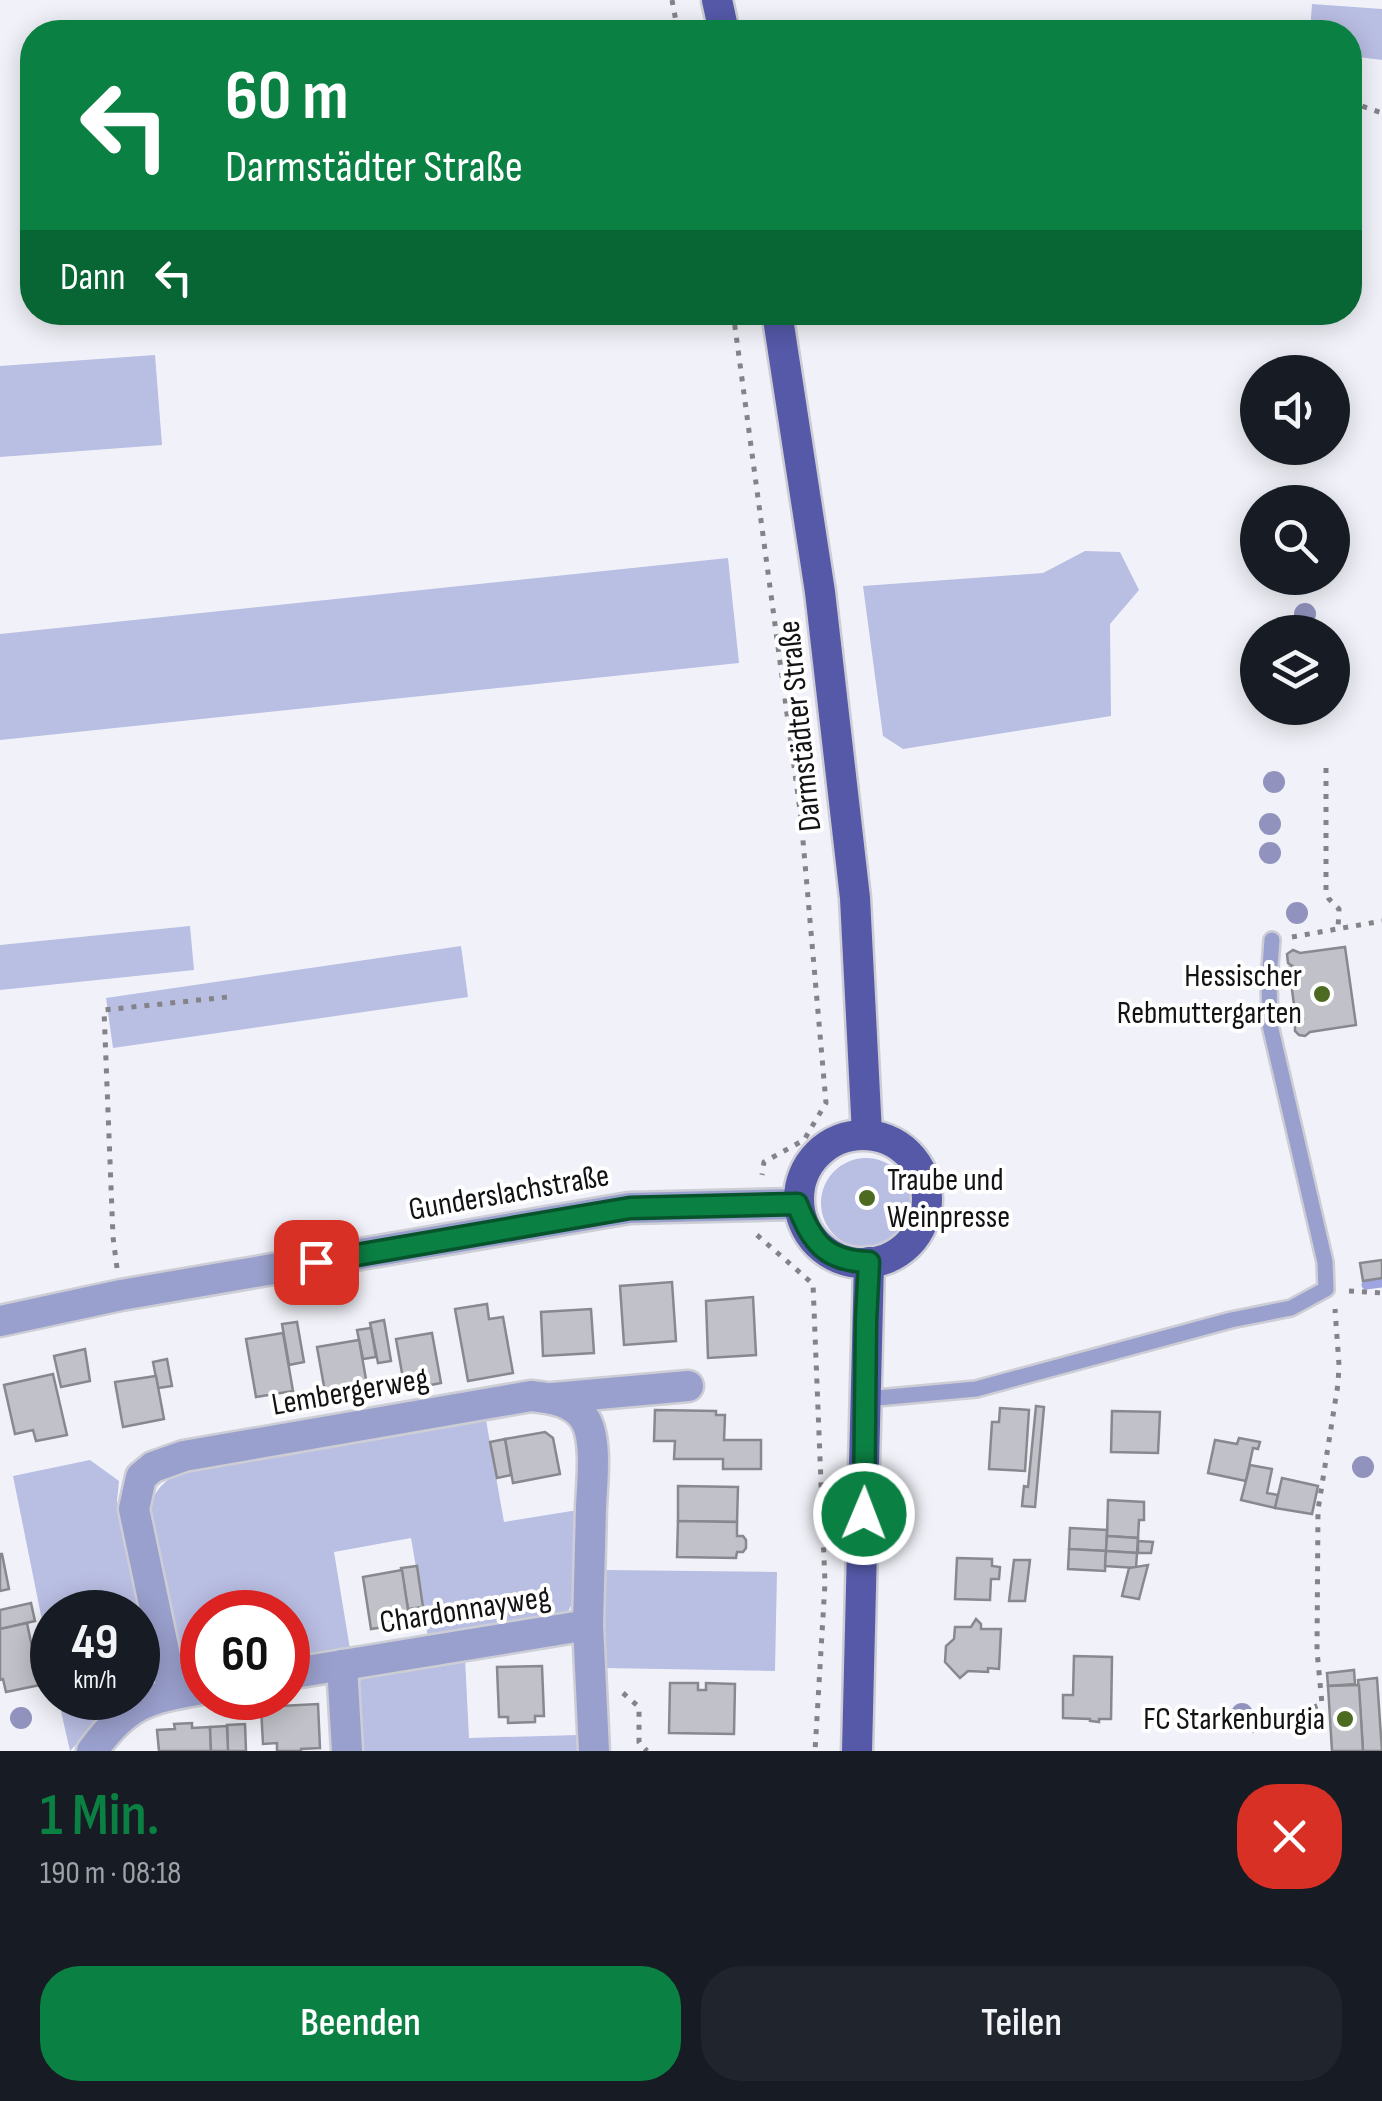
<!DOCTYPE html>
<html lang="de">
<head>
<meta charset="utf-8">
<style>
  body { margin:0; font-family:"Sofia Sans Condensed",sans-serif; background:#20242c; color:#f1f3f6; height:100vh; display:flex; flex-direction:column; font-size:38px; white-space:nowrap }
  * { box-sizing:border-box; margin:0 }
  p { font-size:32px; color:#9ea1a6 }
  .icon { flex:none; width:55px; height:55px; fill:none; stroke:currentColor; stroke-width:2; stroke-linecap:round; stroke-linejoin:round }
  .map { position:relative; height:1751px; overflow:hidden }
  .side { display:flex; flex-direction:column; background:#171b24; flex:1 }
  .side>* { flex:none }
  .guide { position:absolute; left:20px; top:20px; width:1342px; height:305px; border-radius:40px; box-shadow:0 5px 25px #0003; background:#0b8043; color:#fff; overflow:hidden }
  .buttons { position:absolute; left:1240px; top:355px; display:grid; gap:20px }
  .buttons a { display:grid; place-items:center; width:110px; height:110px; border-radius:50%; background:#171b24; box-shadow:0 5px 25px #0003; font-size:50px }
  .speed { position:absolute; left:30px; top:1590px; display:flex; gap:20px; font-size:50px; font-weight:700; text-align:center }
  .speed>* { display:grid; place-content:center; width:130px; height:130px; border-radius:50%; background:#171b24; box-shadow:0 5px 25px #0003; line-height:1 }
  .speed small { font-size:25px; font-weight:400 }
  .speed .limit { border:15px solid #d22; background:#fff; color:#111 }
  .pin { position:absolute; display:grid; place-items:center; width:85px; height:85px; color:#fff; margin:-42px; border-radius:20px; box-shadow:0 5px 15px #0006 }
  .me { position:absolute; width:110px; margin:-55px; rotate:1deg; stroke-linejoin:round; filter:drop-shadow(0 0 8px #0008) }
  .turn { display:flex; align-items:center; gap:35px; height:210px; padding:0 40px; font-size:45px }
  .turn .icon { width:130px; height:130px; stroke-width:2.5 }
  .turn b { display:block; font-size:70px; line-height:85px }
  .then { display:flex; align-items:center; height:95px; padding:0 40px; background:#0003; gap:20px; font-size:38px }
  .round { display:grid; place-items:center; flex:none; width:105px; height:105px; border-radius:40px; background:#20242c }
  .head { display:flex; align-items:center; justify-content:space-between; height:170px; padding:0 40px }
  h1 { font-size:60px; font-weight:600; line-height:75px; color:#0b8043 }
  .action { display:flex; gap:20px; margin-top:auto; padding:20px 40px }
  .action a { flex:1; height:115px; border-radius:40px; background:#0b8043; color:#fff; font-size:40px; font-weight:600; line-height:115px; text-align:center }
  .action a+a { background:#20242c; color:#f1f3f6 }
  .map>svg:first-child { display:block }
  .green { fill:#b9bee3 }
  .lines { fill:none; stroke-linecap:round; stroke-linejoin:round }
  .stream { stroke:#9ea5e0; stroke-width:9 }
  .building { fill:#c1c2c9; stroke:#88898f; stroke-width:2.5 }
  .lane-casing { stroke:#cdced5; stroke-width:20 }
  .street-casing { stroke:#cdced5; stroke-width:35 }
  .primary-casing { stroke:#cdced5; stroke-width:35 }
  .path { stroke:#838388; stroke-width:5; stroke-dasharray:5 8; stroke-linecap:butt }
  .lane { stroke:#9aa0cd; stroke-width:15 }
  .street { stroke:#9aa0cd; stroke-width:30 }
  .primary { stroke:#5559a8; stroke-width:30 }
  .tree { fill:#9193be }
  .route-casing { stroke:#07532c; stroke-width:25 }
  .route { stroke:#0b8043; stroke-width:18 }
  .poi-dot { fill:#4d6b20; stroke:#fff; stroke-width:4 }
  .labels { text-anchor:middle; dominant-baseline:central; stroke-width:8; stroke-linejoin:round; paint-order:stroke }
  .street-label { font-size:32px; fill:#131315; stroke:#fff }
  .poi-label { font-size:32px; fill:#131315; stroke:#fff; text-anchor:end }
</style>
</head>
<body>
<div class="map">
<svg width="1382" height="1751" viewBox="0 0 1382 1751">
  <rect width="100%" height="100%" fill="#f1f2f9"/>
  <!-- green -->
  <g class="green">
    <path d="M1312,4l70,5v51l-32,-4v-24h-40z"/>
    <path d="M155,355l7,90 -162,12v-91z"/>
    <path d="M1085,551l35,1 19,38 -29,34 1,92 -208,33 -20,-13 -20,-150 180,-13z"/>
    <path d="M728,558l11,105 -739,77v-106z"/>
    <path d="M190,926l4,44 -194,20v-45z"/>
    <path d="M461,946l7,51 -355,51 -7,-50z"/>
    <circle cx="866" cy="1203" r="45"/>
    <path d="M486,1420l18,102 74,-12 -2,85 -7,15 -9,6 -132,21 -17,-99 -77,14 16,97 -62,12v-49h-86v64l-19,-8 -34,-154c3,-22 16,-37 38,-43z"/>
    <path d="M90,1460l29,21 -2,20 33,167 -3,10 -9,12v-78h-86v58l-39,-194z"/>
    <path d="M604,1570l173,2 -2,99 -172,-3z"/>
    <path d="M465,1658l4,80 109,-3v16h-217l-3,-67 7,-10z"/>
    <path d="M58,1698h65l-16,13 -37,40z"/>
  </g>
  <g class="lines">
    <!-- stream -->
    <path class="stream" d="M1366,1285l16,-2"/>
  </g>
  <!-- building -->
  <g class="building">
    <path d="M1345,947l11,78 -46,7 -5,4 -6,-1 -4,-4v-5l7,-6h-6l-7,-53h5l-6,-4 -1,-9 6,-4 7,3z"/>
    <path d="M1382,1260v18l-19,3 -3,-18z"/>
    <path d="M672,1282l4,59 -52,4 -4,-59z"/>
    <path d="M753,1297l3,58 -48,3 -2,-57z"/>
    <path d="M487,1304l2,15 14,-2 10,56 -45,8 -13,-72z"/>
    <path d="M591,1309l3,44 -51,3 -2,-44z"/>
    <path d="M384,1320l7,41 -13,2 -8,-40z"/>
    <path d="M297,1322l7,40 -15,3 -7,-41z"/>
    <path d="M371,1328l5,29 -13,2 -6,-29z"/>
    <path d="M283,1333l10,58 -37,6 -10,-58z"/>
    <path d="M432,1333l9,50 -36,7 -9,-51z"/>
    <path d="M359,1340l10,56 -42,7 -10,-56z"/>
    <path d="M85,1349l5,32 -29,6 -7,-31z"/>
    <path d="M167,1359l5,27 -14,2 -5,-26z"/>
    <path d="M53,1374l14,61 -31,6 -3,-11 -18,4 -11,-49z"/>
    <path d="M156,1376l8,43 -41,8 -8,-45z"/>
    <path d="M1036,1406l8,1 -9,100 -13,-1 2,-20 4,1z"/>
    <path d="M1000,1408l29,2 -4,61 -36,-2 3,-47h7z"/>
    <path d="M655,1410l61,1v4h9l-1,25h37v29h-38v-10h-49l1,-18h-21z"/>
    <path d="M1112,1411l48,1 -2,41 -47,-1z"/>
    <path d="M545,1432l8,6 7,36 -47,9 -8,-44z"/>
    <path d="M1239,1438l21,4 -2,7 -5,-1 -7,33 -38,-8 7,-33 22,4z"/>
    <path d="M505,1439l6,36 -14,3 -7,-36z"/>
    <path d="M1250,1465l22,4 -5,24 11,2 -3,13 -34,-8z"/>
    <path d="M1282,1478l36,8 -6,28 -37,-6z"/>
    <path d="M678,1486l60,1 -1,35 -59,-1z"/>
    <path d="M1108,1500l36,2v18h-5l-1,18 -31,-2z"/>
    <path d="M678,1521l59,1v14h6l3,4v8l-3,4h-6l-1,6 -59,-1z"/>
    <path d="M1070,1528l37,2 -1,21 -37,-2z"/>
    <path d="M1107,1536l31,2 -1,15 -31,-2z"/>
    <path d="M1138,1541l15,1 -2,11h-13z"/>
    <path d="M1069,1549l37,2 -1,20 -37,-2z"/>
    <path d="M1106,1551l31,2 -1,15 -31,-2z"/>
    <path d="M0,1554h2l7,35 -9,2z"/>
    <path d="M957,1558l35,1v7l8,1 -1,12h-8l-1,21 -35,-1z"/>
    <path d="M1014,1560h16l-5,41h-16z"/>
    <path d="M1148,1565l-9,34 -17,-3 7,-28z"/>
    <path d="M417,1566l6,41 -15,2 -7,-41z"/>
    <path d="M402,1570l8,53 -39,6 -8,-52z"/>
    <path d="M31,1603l4,18 -35,8v-19z"/>
    <path d="M976,1619l5,5v5h20l-2,40 -11,-1v4l-20,-1 -8,7 -15,-16 1,-16 8,-7 1,-12h16z"/>
    <path d="M27,1623l13,62 -34,7 -3,-13 -3,1v-51z"/>
    <path d="M1074,1656l38,1 -1,62h-12v3l-9,-1v-2l-27,-1v-23h10z"/>
    <path d="M542,1666l2,50h-9v6l-27,1v-6h-9l-2,-50z"/>
    <path d="M1354,1670l1,14 -27,2 -1,-13z"/>
    <path d="M1377,1678l5,73h-19l-5,-71z"/>
    <path d="M670,1683h28v7h8v-7l29,1 -1,50 -65,-1z"/>
    <path d="M1359,1685l4,66h-31l-4,-65z"/>
    <path d="M318,1704l2,44 -19,1v2h-24v-8l-14,1 -2,-37z"/>
    <path d="M192,1723v5l18,-1 1,24h-52l-2,-21 18,-1 -1,-5z"/>
    <path d="M245,1724l1,27h-18l-1,-26z"/>
    <path d="M227,1726l1,25h-17l-1,-24z"/>
  </g>
  <g class="lines">
    <!-- lane casing -->
    <g class="lane-casing">
      <path id="lane" d="M866,1399l110,-10 255,-69 60,-12 35,-19 -1,-27 -55,-237 -1,-45 3,-40"/>
    </g>
    <!-- street casing -->
    <g class="street-casing">
      <g id="street">
        <path d="M0,1321l121,-26 508,-87 168,-4"/>
        <path d="M553,1398l135,-12"/>
        <path d="M342,1665l5,86"/>
        <path d="M288,1674l300,-49 6,126"/>
        <path d="M173,1694l-39,-185 7,-32 12,-10 31,-11 347,-60c20,2 44,5 55,25 11,20 6,63 5,86 -1,39 -2,79 -3,118"/>
        <path d="M92,1751c36,-48 53,-52 110,-62"/>
      </g>
    </g>
    <!-- primary casing -->
    <g class="primary-casing">
      <g id="primary">
        <path d="M717,0l7,32"/>
        <path d="M777,312l43,280 35,306 12,236"/>
        <circle cx="863" cy="1199" r="64"/>
        <path d="M857,1751l12,-489"/>
      </g>
    </g>
    <!-- path -->
    <g class="path">
      <path d="M672,0l6,32"/>
      <path d="M1350,102l32,11"/>
      <path d="M733,312l68,506 25,285 -22,37 -40,22 -2,13"/>
      <path d="M1326,768v123l3,8 10,10 -1,20"/>
      <path d="M1292,937l90,-16"/>
      <path d="M757,1235l56,49 12,299 -10,168"/>
      <path d="M117,1268l-4,-31 -9,-227 124,-13"/>
      <path d="M1349,1291l33,2"/>
      <path d="M623,1693l16,14v35l8,9"/>
      <path d="M1252,1731l70,-27 -5,-53 1,-141 20,-126 1,-19 -4,-56"/>
    </g>
    <!-- lane -->
    <use href="#lane" class="lane"/>
    <!-- street -->
    <use href="#street" class="street"/>
    <!-- primary -->
    <use href="#primary" class="primary"/>
  </g>
  <!-- trees -->
  <g class="tree">
    <circle cx="1305" cy="614" r="11"/>
    <circle cx="1274" cy="782" r="11"/>
    <circle cx="1270" cy="824" r="11"/>
    <circle cx="1270" cy="853" r="11"/>
    <circle cx="1297" cy="913" r="11"/>
    <circle cx="1363" cy="1467" r="11"/>
    <circle cx="1242" cy="1714" r="11"/>
    <circle cx="21" cy="1718" r="11"/>
  </g>
  <g class="lines">
    <!-- route casing -->
    <g class="route-casing">
      <path id="route" d="M316,1262l314,-54 167,-4c15,38 28,57 72,58l-3,59 -2,193"/>
    </g>
    <!-- route -->
    <use href="#route" class="route"/>
  </g>
  <!-- markers -->
  <g class="poi-dot">
    <circle cx="1322" cy="994" r="10"/>
    <circle cx="867" cy="1198" r="10"/>
    <circle cx="1345" cy="1719" r="10"/>
  </g>
  <g class="labels">
    <!-- street labels -->
    <g class="street-label">
      <text transform="translate(800 726) rotate(-96)">Darmstädter Straße</text>
      <text transform="translate(509 1193) rotate(-10)">Gunderslachstraße</text>
      <text transform="translate(350 1392) rotate(-10)">Lembergerweg</text>
      <text transform="translate(465 1610) rotate(-9)">Chardonnayweg</text>
    </g>
    <!-- poi labels -->
    <g class="poi-label">
      <text x="1302" y="976">Hessischer<tspan x="1302" dy="37">Rebmuttergarten</tspan></text>
      <text x="887" y="1180" text-anchor="start">Traube und<tspan x="887" dy="37">Weinpresse</tspan></text>
      <text x="1325" y="1719">FC Starkenburgia</text>
    </g>
  </g>
</svg>
<div class="buttons">
<a><svg class="icon" aria-label="sound" viewBox="0 0 24 24"><path d="M4 9h4l5-4v14l-5-4H4zM17 9q2 3 0 6"/></svg></a>
<a><svg class="icon" aria-label="search" viewBox="0 0 24 24"><circle cx="10" cy="10" r="6"/><path d="M15 15l6 6"/></svg></a>
<a><svg class="icon" aria-label="layers" viewBox="0 0 24 24"><path d="M12 4l9 5-9 5-9-5zM3 14l9 5 9-5"/></svg></a>
</div>
<div class="speed"><div>49<small>km/h</small></div><div class="limit">60</div></div>
<div class="pin" style="left:316px;top:1262px;background:#d93025"><svg class="icon" aria-label="arrive" viewBox="0 0 24 24"><path d="M6 21V4h12l-3 4 3 4H6"/></svg></div>
<svg class="me" style="left:864px;top:1514px" viewBox="-20 -20 40 40"><circle r="17" fill="#0b8043" stroke="#fff" stroke-width="3"/><path d="M0-11L8 9 0 5-8 9z" fill="#fff"/></svg>
<div class="guide">
<div class="turn"><svg class="icon" aria-label="left" viewBox="0 0 24 24"><path d="M17 20v-9H6M10 6l-5 5 5 5"/></svg><div><b>60 m</b>Darmstädter Straße</div></div>
<div class="then">Dann<svg class="icon" aria-label="left" viewBox="0 0 24 24"><path d="M17 20v-9H6M10 6l-5 5 5 5"/></svg></div>
</div>
</div>
<section class="side">
<div class="head"><div><h1>1 Min.</h1><p>190 m · 08:18</p></div><a class="round" style="background:#d93025;color:#fff"><svg class="icon" aria-label="close" viewBox="0 0 24 24"><path d="M6 6l12 12M18 6L6 18"/></svg></a></div>
<div class="action"><a>Beenden</a><a>Teilen</a></div>
</section>
</body>
</html>
